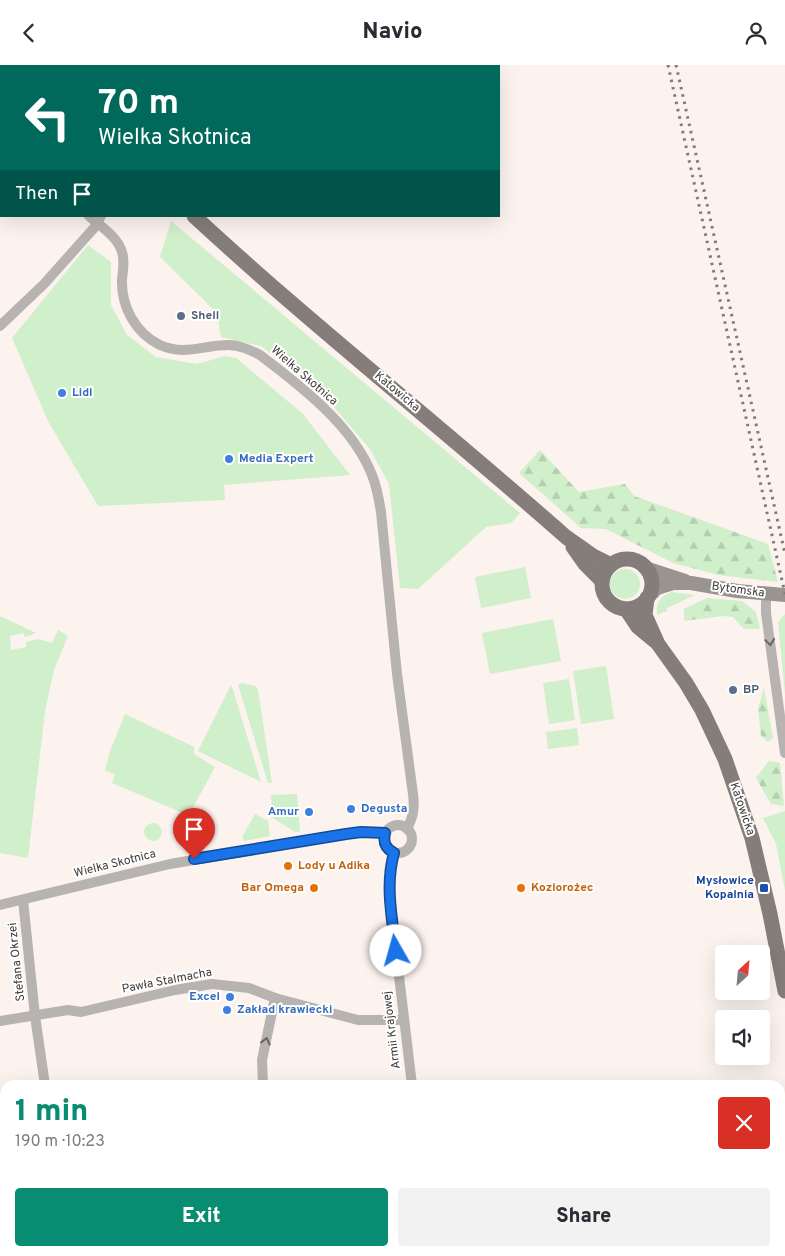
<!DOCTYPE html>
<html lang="en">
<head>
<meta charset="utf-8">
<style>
  body { margin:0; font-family:Overpass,sans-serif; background:#f2f2f3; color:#2b2b33; height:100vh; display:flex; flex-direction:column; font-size:19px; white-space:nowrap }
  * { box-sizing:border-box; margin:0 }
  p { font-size:16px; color:#7c7c81 }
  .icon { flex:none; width:28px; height:28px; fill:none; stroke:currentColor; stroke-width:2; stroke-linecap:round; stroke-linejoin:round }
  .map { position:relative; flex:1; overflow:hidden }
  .sheet { position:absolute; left:0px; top:1015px; width:785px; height:176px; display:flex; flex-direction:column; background:#fff; border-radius:15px 15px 0 0; box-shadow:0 5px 20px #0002 }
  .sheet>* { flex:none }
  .hud { position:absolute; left:0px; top:0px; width:500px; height:152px; box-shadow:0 5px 20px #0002; background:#00695c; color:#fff; overflow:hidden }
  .needle { width:32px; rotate:26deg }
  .buttons { position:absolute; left:715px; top:880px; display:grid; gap:10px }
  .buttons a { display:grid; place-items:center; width:55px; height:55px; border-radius:5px; background:#fff; box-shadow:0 5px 20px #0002; font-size:25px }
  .pin { position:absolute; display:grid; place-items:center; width:42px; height:42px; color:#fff; margin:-51px -21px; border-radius:50% 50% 50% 0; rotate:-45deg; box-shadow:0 0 5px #0007 }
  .pin .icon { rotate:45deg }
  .me { position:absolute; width:55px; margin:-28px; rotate:353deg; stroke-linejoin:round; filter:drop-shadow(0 0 4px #0008) }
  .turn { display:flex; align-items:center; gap:18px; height:105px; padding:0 15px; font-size:22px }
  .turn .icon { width:65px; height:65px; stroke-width:2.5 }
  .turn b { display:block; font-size:35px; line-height:42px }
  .then { display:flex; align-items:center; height:48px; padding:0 15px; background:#0003; gap:10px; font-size:19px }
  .round { display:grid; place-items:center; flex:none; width:52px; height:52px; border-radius:5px; background:#f2f2f3 }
  .overview { display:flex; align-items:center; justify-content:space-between; height:85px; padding:0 15px }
  h1 { font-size:30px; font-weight:800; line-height:38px; color:#088d73 }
  .cta { display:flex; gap:10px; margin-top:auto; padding:10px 15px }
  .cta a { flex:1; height:58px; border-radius:5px; background:#088d73; color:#fff; font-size:20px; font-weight:800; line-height:58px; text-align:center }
  .cta a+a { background:#f2f2f3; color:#2b2b33 }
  header { display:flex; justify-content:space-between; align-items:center; height:65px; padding:0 15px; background:#fff; font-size:22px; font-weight:800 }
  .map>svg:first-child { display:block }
  .grass { fill:#d0efcb }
  .forest { fill:url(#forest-firs) }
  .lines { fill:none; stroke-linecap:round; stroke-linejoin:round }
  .street { stroke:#b7b3b1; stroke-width:10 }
  .secondary { stroke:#999490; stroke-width:14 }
  .primary { stroke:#847d79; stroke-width:15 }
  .rail { stroke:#807a78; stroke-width:3; stroke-dasharray:2.5 5; stroke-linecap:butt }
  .oneway { stroke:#696564 }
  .route-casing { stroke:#114b97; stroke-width:12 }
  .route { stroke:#1a73e8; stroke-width:9 }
  .service-dot { fill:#5c6f8a; stroke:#fff; stroke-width:2 }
  .shop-dot { fill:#3f7fe0; stroke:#fff; stroke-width:2 }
  .food-dot { fill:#e8710a; stroke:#fff; stroke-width:2 }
  .transit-dot { fill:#1a4fb4; stroke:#fff; stroke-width:2 }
  .labels { text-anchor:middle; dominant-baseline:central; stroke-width:4; stroke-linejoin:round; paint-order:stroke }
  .service-label { font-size:12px; font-weight:bold; fill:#4e5e75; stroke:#fff; text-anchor:start }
  .street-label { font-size:12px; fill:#3f3b3a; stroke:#fff }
  .shop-label { font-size:12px; font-weight:bold; fill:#366cbe; stroke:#fff; text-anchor:start }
  .food-label { font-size:12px; font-weight:bold; fill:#c56008; stroke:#fff; text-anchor:start }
  .transit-label { font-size:12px; font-weight:bold; fill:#164399; stroke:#fff; text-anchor:end }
</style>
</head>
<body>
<header><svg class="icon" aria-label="back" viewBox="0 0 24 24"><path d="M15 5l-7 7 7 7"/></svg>Navio<svg class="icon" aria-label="person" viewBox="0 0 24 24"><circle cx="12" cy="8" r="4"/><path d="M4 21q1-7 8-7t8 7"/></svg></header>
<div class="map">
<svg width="785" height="1191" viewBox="0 0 785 1191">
  <defs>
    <pattern id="forest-firs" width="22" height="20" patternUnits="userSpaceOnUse" patternTransform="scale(1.25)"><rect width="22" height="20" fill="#d0efcb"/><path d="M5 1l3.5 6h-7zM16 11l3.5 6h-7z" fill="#b4ceaf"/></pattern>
  </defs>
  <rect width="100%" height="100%" fill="#fcf2ee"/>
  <!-- grass -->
  <g class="grass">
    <path d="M171,156l349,292 -9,10 -25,4 -68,62 -18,-1 -11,-104 -19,-35 -49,-57 -60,-46 -40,-9 -4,-24 -57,-56z"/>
    <path d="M88,180l23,17v43l16,30 29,22 41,7 28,-8 11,2 67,56 47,61 -126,10 1,15 -127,6 -49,-83 -37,-85z"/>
    <path d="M525,502l6,31 -50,10 -6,-31z"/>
    <circle cx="625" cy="519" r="15"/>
    <path d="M671,527l24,3 -28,13v3l-10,4c-1,-12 3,-18 14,-23z"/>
    <path d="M785,549v80l-7,-72z"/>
    <path d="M0,551l36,17 -11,4 -2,-4 -13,3 1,14 15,-3v-5l12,-3 14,4 6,-13 10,6 -14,34 -9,41 -17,147 -28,-5z"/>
    <path d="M553,554l8,42 -71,13 -8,-41z"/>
    <path d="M606,601l8,53 -33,5 -8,-53z"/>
    <path d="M569,614l6,41 -26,4 -6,-41z"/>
    <path d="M242,618l13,3 3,4 14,93h-4l-30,-98z"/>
    <path d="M231,620l2,5 28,92 -63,-31z"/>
    <path d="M125,649l69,33v7l21,13 -25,46 -5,1 -73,-31 3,-8 -10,-5 5,-19z"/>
    <path d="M577,663l2,17 -31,4 -2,-17z"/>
    <path d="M297,729l3,38h-5l-22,-14 -2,-23z"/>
    <path d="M785,746v79l-9,-46 -13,-26z"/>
    <path d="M255,749l13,7 2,15 -26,5 -2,-4z"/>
    <circle cx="153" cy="767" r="9"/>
  </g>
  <!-- forest -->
  <g class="forest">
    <path d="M540,385l39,42 46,-8 9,12 134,48 10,38 -60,-7 -45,-12 -67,-34 -25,-1 -62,-55z"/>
    <path d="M707,533l35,3 14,11 4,17h-16l-11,-12 -10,-1 -39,5v-12z"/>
    <path d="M764,623l9,50 -5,4 -7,-6 -3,-28z"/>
    <path d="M769,696l11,2 4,43 -13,-2 -15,-26z"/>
  </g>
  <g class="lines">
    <!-- street -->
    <g class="street">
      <path d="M0,72l1,1"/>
      <path d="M89,151c11,10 29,21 33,36 3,9 1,18 0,27 -1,27 13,54 38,66 25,11 43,0 68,0 12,0 22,5 32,10 41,31 93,71 112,120 5,12 7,25 9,37l16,162 16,120c2,14 0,23 -6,35"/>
      <path d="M0,261l44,-42 50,-56 7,-12"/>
      <path d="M766,529v19l19,140"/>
      <circle cx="398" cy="774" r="14"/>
      <path d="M394,788l-3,11 -2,28 23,193"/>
      <path d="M23,835l12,116 10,69"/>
      <path d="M0,840l170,-41 176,-30 15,-2 24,1"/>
      <path d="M0,956l68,-11 13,2 94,-22 37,-6 37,4 26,10 83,22h46"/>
      <path d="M263,1020l-1,-25 13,-62"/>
      <path d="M283,1186v5"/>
      <path d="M432,1186v5"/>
    </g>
    <!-- secondary -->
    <g class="secondary">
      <path d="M645,503l40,13"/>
      <path d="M647,533l10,-10 16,-5h18l46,8 48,4"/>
    </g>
    <!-- primary -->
    <g class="primary">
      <path d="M36,0l1,1"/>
      <path d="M194,151c120,111 250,213 372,321l27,19 18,9"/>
      <path d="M573,482l12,17 17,17"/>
      <circle cx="627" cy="519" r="25"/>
      <path d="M647,533l-2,17 13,29 28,39 16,27 23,49 27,79 18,76 15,77"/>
      <path d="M626,544l12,18 17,14"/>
    </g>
    <!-- rail -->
    <g class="rail">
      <path d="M668,0l117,529"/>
      <path d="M676,0l109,489"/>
    </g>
  </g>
  <!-- one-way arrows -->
  <defs><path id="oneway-chevron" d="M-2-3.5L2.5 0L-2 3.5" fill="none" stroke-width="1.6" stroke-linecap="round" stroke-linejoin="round" transform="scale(1.25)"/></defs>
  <g class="oneway">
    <use href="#oneway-chevron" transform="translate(770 577) rotate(82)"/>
    <use href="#oneway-chevron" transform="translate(266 976) rotate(-76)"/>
  </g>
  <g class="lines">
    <!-- route casing -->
    <g class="route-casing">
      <path id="route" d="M194,794l152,-25 15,-2 24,1c-2,9 0,15 9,20 -9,32 -2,65 2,98"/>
    </g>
    <!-- route -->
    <use href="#route" class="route"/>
  </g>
  <!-- markers -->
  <g class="service-dot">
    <circle cx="181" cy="251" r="5"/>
    <circle cx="733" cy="625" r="5"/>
  </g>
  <g class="shop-dot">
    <circle cx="62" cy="328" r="5"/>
    <circle cx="229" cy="394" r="5"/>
    <circle cx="351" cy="744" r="5"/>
    <circle cx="309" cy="747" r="5"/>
    <circle cx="230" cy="932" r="5"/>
    <circle cx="227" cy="945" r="5"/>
  </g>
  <g class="food-dot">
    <circle cx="288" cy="801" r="5"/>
    <circle cx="314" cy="823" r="5"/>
    <circle cx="521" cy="823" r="5"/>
  </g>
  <rect class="transit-dot" x="759" y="818" width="10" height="10" rx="2.5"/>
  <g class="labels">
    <!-- service labels -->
    <g class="service-label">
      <text x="191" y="251">Shell</text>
      <text x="743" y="625">BP</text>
    </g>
    <!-- street labels -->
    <g class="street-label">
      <text transform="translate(304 311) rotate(41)">Wielka Skotnica</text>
      <text transform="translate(397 327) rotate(40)">Katowicka</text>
      <text transform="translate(738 525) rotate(8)">Bytomska</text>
      <text transform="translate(742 744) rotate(71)">Katowicka</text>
      <text transform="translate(115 799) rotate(-14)">Wielka Skotnica</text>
      <text transform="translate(17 897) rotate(-96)">Stefana Okrzei</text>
      <text transform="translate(167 916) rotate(-11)">Pawła Stalmacha</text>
      <text transform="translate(392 965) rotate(-97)">Armii Krajowej</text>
    </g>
    <!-- shop labels -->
    <g class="shop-label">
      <text x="72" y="328">Lidl</text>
      <text x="239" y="394">Media Expert</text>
      <text x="361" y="744">Degusta</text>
      <text x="299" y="747" text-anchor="end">Amur</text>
      <text x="220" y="932" text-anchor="end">Excel</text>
      <text x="237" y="945">Zakład krawiecki</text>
    </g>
    <!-- food labels -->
    <g class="food-label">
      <text x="298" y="801">Lody u Adika</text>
      <text x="304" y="823" text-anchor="end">Bar Omega</text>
      <text x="531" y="823">Koziorożec</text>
    </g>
    <!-- transit labels -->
    <g class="transit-label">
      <text x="754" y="816">Mysłowice<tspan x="754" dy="14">Kopalnia</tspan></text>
    </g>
  </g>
</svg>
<div class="buttons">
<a><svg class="needle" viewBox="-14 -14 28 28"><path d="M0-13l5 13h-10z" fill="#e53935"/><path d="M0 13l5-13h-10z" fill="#7c7c81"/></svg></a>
<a><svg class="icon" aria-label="sound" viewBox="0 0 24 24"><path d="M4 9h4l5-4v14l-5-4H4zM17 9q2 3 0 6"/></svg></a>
</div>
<div class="pin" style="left:194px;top:794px;background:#d93025"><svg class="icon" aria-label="arrive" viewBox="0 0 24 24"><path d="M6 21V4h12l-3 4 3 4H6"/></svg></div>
<svg class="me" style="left:396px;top:886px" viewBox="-20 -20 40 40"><circle r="19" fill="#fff"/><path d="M0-13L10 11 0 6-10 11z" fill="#1a73e8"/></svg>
<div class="hud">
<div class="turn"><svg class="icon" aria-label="left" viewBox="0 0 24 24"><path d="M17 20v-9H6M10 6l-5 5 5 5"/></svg><div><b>70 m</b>Wielka Skotnica</div></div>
<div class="then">Then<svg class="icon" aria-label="arrive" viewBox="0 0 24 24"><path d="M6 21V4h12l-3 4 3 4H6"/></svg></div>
</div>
<section class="sheet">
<div class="overview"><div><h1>1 min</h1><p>190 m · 10:23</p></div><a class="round" style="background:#d93025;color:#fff"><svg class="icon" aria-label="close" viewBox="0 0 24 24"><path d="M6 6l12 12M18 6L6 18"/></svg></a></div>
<div class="cta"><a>Exit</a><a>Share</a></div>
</section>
</div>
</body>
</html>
